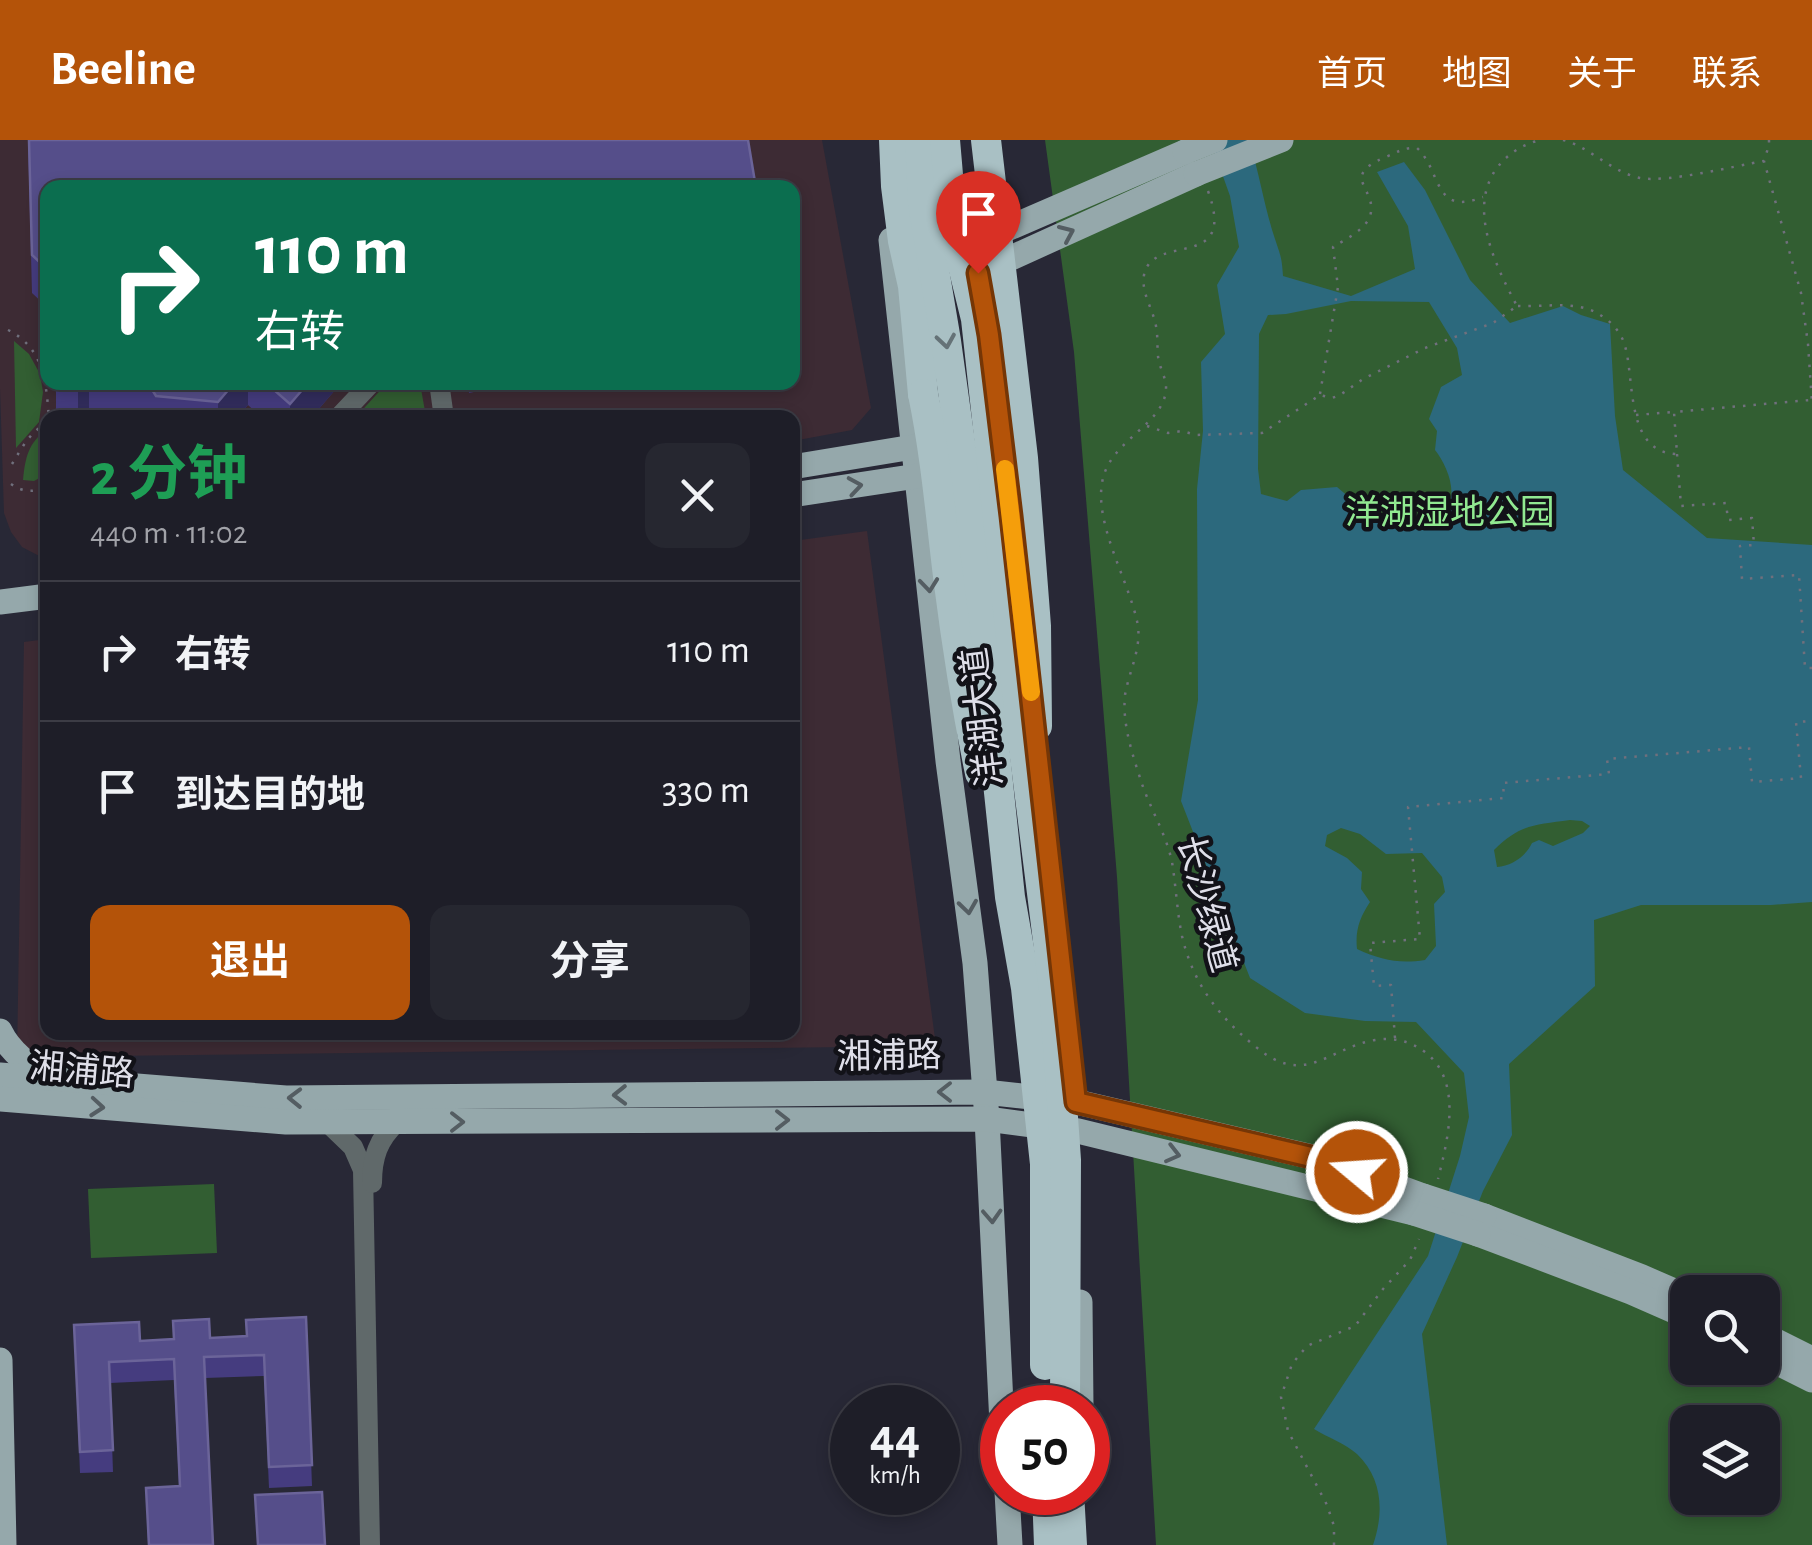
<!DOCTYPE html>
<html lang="zh">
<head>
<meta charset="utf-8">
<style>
  body { margin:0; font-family:"Alegreya Sans","Noto Sans SC",sans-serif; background:#262730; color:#f1f3f6; height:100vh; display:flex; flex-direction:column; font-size:38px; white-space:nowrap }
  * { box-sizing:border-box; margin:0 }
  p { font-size:32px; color:#a1a2a8 }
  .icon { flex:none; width:55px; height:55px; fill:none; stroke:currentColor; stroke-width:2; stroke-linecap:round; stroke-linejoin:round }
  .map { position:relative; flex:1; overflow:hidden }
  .panel { position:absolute; left:40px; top:270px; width:760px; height:630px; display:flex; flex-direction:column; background:#1e1e28; border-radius:20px; box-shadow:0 5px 15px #0003,0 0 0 2px #3c3c45 }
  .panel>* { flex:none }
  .hud { position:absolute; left:40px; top:40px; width:760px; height:210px; border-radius:20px; box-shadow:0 5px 15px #0003,0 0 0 2px #3c3c45; background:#0b6e4f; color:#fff; overflow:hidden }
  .fabs { position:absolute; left:1670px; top:1135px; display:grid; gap:20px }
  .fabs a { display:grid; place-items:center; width:110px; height:110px; border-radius:20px; background:#1e1e28; box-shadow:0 5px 15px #0003,0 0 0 2px #3c3c45; font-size:50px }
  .speed { position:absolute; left:830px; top:1245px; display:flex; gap:20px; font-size:50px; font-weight:700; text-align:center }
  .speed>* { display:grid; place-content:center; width:130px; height:130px; border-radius:50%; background:#1e1e28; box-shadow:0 5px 15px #0003,0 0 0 2px #3c3c45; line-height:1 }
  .speed small { font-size:25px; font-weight:400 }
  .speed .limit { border:15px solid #d22; background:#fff; color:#111 }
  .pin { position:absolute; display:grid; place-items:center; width:85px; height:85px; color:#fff; margin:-102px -42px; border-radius:50% 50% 50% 0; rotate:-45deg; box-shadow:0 0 10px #0007 }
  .pin .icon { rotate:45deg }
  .me { position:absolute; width:110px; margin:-55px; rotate:288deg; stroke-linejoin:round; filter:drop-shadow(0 0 8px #0008) }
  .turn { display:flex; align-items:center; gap:35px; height:210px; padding:0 50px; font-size:45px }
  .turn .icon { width:130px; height:130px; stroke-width:2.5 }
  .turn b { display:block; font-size:70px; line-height:85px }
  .round { display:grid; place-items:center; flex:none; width:105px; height:105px; border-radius:20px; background:#262730 }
  .head { display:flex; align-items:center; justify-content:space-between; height:170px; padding:0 50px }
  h1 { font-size:60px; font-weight:700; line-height:75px; color:#1e9e55 }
  .cta { display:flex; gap:20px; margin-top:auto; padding:20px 50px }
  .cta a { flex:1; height:115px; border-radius:20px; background:#b45309; color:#fff; font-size:40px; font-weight:700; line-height:115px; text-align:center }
  .cta a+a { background:#262730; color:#f1f3f6 }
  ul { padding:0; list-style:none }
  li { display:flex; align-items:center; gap:30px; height:140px; padding:0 50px; border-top:2px solid #3c3c45 }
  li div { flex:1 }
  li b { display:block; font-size:38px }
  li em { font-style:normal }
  header { display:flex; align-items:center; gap:60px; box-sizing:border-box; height:140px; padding:0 50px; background:#b45309; color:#fff }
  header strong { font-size:48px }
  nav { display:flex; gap:55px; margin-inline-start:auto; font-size:35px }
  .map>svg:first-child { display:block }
  .commercial { fill:#3d2b34; fill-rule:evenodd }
  .green { fill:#325e32; fill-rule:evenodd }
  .water { fill:#2c697d; fill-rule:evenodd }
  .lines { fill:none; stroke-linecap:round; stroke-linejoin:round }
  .path { stroke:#70707d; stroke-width:2.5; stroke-dasharray:2.5 8; stroke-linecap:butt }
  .minor { stroke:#60696a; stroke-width:20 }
  .major { stroke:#95a8ab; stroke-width:25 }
  .highway { stroke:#a9c0c4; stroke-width:30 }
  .path-bridge { stroke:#70707d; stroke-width:2.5; stroke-dasharray:2.5 8; stroke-linecap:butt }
  .major-bridge { stroke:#95a8ab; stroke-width:25 }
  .highway-bridge { stroke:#a9c0c4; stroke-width:30 }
  .wall { fill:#453c7f }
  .shaded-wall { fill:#322d5d }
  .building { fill:#554e8a; stroke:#6b6499; stroke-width:2.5 }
  .oneway { stroke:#545d62 }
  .oneway2 { stroke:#657277 }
  .route-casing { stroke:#753606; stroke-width:25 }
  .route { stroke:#b45309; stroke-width:18 }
  .slow { stroke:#f59e0b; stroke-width:18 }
  .labels { text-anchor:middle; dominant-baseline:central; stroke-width:9; stroke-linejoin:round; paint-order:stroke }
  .park-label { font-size:35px; fill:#91e991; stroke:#121218 }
  .street-label { font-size:35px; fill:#dfdfe9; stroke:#121218 }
</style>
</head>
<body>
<header>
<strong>Beeline</strong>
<nav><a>首页</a><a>地图</a><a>关于</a><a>联系</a></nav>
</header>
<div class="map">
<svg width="1812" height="1405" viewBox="0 0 1812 1405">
  <rect width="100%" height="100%" fill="#282836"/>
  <!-- commercial -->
  <g class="commercial">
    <path d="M0,0h822l49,268 -19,22 -59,11 -1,-23h-744l-1,142 -2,-1 -23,-12 -11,-15 -7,-19 -4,-125zM48,48h744v194h-744z"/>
    <path d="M867,391l69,515 -919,11 7,-415 23,-3 1,393h744l1,-491z"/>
  </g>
  <!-- green -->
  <g class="green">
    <path d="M1045,0h767v1405h-656l-39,-668 -43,-525zM1688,1152h74v76h-74zM1688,1282h74v76h-74z"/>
    <path d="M14,201l15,13 11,20 3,18 -4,30 -23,26z"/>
    <path d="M387,243h33l6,34h-70z"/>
    <path d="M47,290v44l-13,7 -11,-1c2,-21 5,-38 24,-50z"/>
    <path d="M214,1044l3,69 -126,5 -3,-69z"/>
  </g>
  <!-- water -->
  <path class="water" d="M1210,0h39c10,32 15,65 25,96 6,18 8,21 9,40l68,20 64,-27 -7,-43 -31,-54 27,-10 21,28 45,90 40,43 53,-17 18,9 29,9 5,92 8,54 84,68 105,7v357l-41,3h-130l-47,15 1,66 -86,78 3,71 -29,56 -26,66 -35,77 25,211h-74c11,-32 10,-66 -16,-91 -11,-10 -30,-17 -43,-25l114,-173 32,-100 9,-39 -5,-44 -48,-51 -51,-1 -60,-8 -55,-35 -69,-177 17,-101 -1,-211 6,-58 -2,-69 24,-28 -8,-49 22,-38 -9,-51zM1351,161l78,1 28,46 5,27 -21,12 -12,32 8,12 -2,19c12,15 25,46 9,62 -7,7 -22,11 -30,16l-51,-19 -26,-22 -36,3 -14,11 -26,-7 -3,-25 1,-135 9,-19 18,-1zM1570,680l12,1 8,5 -7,7 -30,13 -14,-6 -7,3c-6,13 -20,23 -35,24l-3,-17c26,-26 41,-25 76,-30zM1341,688l19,6 26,20 36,-1 20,24 3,15 -11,12 2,42 -11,14c-26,4 -44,0 -68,-11 -2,-19 3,-32 13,-47l-9,-13 1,-17 -15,-14 -22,-12 2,-11z"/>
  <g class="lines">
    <!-- path -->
    <g class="path">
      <path d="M1563,0c27,7 48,32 77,38 27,5 94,-12 124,-17"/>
      <path d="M1769,0v5l-5,16 37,132 7,51 4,59"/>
      <path d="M1208,51c30,82 -55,40 -64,84 -3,18 9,34 12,51 2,10 1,20 2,30 1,10 7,20 8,29 2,40 -57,53 -64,98 -7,42 26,97 35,138 6,25 -8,50 -12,74 -3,30 8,61 17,89 9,26 24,50 30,78 4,24 5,50 10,74 11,48 37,81 74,111 49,41 72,1 119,-7 19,-3 35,1 50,12 38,29 23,87 13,127"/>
      <path d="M1518,166c25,1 55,-5 77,6 14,7 26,19 30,34 10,34 0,107 52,108l-3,-42 136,-12"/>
      <path d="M8,190c36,18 38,52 41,88"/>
      <path d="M1320,254l18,-107 -5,-40c13,-8 32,-17 37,-31 9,-27 -33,-39 16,-59 11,-5 19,-10 31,-9 25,23 16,69 66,49"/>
      <path d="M123,275v3"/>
      <path d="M1636,275l36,-3"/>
      <path d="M1147,286l21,7 14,-2 14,4 66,-2 58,-38 12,3 8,-3 23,-16 62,-31 68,-25 24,-17c-23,-43 -55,-108 -11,-148 10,-9 21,-15 35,-18"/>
      <path d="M12,324c10,-16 18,-33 36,-41"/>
      <path d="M11,344c13,9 22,8 37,3"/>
      <path d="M1395,898l-4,-53 -17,1 -4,-43 50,-4 -12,-132 96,-9 -1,-15 106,-9 -2,-15 142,-12 3,35 49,-4 -5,-56 16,-1"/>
      <path d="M1334,1405v-19l-7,-21 -39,-74 -7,-34 11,-33 15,-18 48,-20 28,-37 27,-29 9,-21"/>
    </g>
    <!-- minor -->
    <g class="minor">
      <path d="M439,242l5,36"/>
      <path d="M338,278l34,-36"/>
      <path d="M327,982l26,25 10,23 7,375"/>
      <path d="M372,1043c0,-25 6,-44 25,-61"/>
    </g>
    <!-- major -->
    <g class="major">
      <path d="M891,100l57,521 27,202 12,156 15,305"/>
      <path d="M970,105l215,-93"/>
      <path d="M978,133l218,-99"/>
      <path d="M792,327l121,-20"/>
      <path d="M792,355l125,-19"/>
      <path d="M0,462l48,-6"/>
      <path d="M0,891c10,21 30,35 49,48"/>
      <path d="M0,935l286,23 699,-6 92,10 248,58 98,36"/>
      <path d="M0,959l286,23 701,-3 91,12 336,82"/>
      <path d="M1484,1076l158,61 46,20"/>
      <path d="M1478,1094l153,58 57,25"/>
      <path d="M1080,1162l1,106"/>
      <path d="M1762,1194l50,25"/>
      <path d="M1762,1215l50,25"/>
      <path d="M0,1220l4,185"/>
      <path d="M1007,1352l3,53"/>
    </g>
    <!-- highway -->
    <g class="highway">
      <path d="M894,0l2,46 7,55 10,45 10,108"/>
      <path d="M1047,1352l2,53"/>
      <path d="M1069,1352l3,53"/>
    </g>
    <!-- path-bridge -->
    <path class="path-bridge" d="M1677,314l4,52 45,-3 2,17 24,-2 2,27 -14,1 2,33 57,-4 6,93h7"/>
    <!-- major-bridge -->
    <g class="major-bridge">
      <path d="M1185,12l30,-12"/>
      <path d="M1196,34l85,-34"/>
      <path d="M1423,1056l61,20"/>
      <path d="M1414,1073l64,21"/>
    </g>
    <!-- highway-bridge -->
    <g class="highway-bridge">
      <path d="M920,0l3,64 23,137 23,166 41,390 16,91 19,176v201"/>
      <path d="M945,0l7,81 24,98 43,390 35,280 12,171 -1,248"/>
      <path d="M986,0l37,318 13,168 1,100"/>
      <path d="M923,254c13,63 18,126 26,190 8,63 18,126 31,189"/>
    </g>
  </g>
  <!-- wall -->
  <g class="wall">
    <path d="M28,0h720l-700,48v120l-16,-15z"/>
    <path d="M56,242h286l-31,36h-49l-14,-13 -11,13h-104l-44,-5 -9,5h-20l-4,-5z"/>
    <path d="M468,242h54l-53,11z"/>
    <path d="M306,1177l6,169 -43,2 -5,-112 -59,2 8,167h-65l-2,-57 33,-2 -5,-106 -64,3 3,89 -33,1 -6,-148 66,16 33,-1v-19l37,17 36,-2v-16z"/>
  </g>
  <!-- shaded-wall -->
  <g class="shaded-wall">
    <path d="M78,242h11v31l-9,5h-2z"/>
    <path d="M235,242h13v23l-11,13h-19v-16z"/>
    <path d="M309,242h33l-31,36h-21v-14z"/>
  </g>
  <!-- building -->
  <g class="building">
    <path d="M29,0h719l8,48h-708v82l-16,-15z"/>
    <path d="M144,242h91l-17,20 -62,-6 -8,-13z"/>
    <path d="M265,242h44l-19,22z"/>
    <path d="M306,1177l6,148 -43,2 -5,-112 -60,2 9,188h-64l-3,-57 34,-2 -6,-127 -65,3 4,88 -33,2 -6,-127 65,-3 1,19 34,-2 -1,-18 36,-2 1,19 37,-2 -1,-16z"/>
    <path d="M322,1352l3,53h-67l-3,-50z"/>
  </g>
  <!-- one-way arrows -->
  <defs><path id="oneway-chevron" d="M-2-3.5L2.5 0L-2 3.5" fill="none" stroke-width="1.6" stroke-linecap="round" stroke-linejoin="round" transform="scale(2.5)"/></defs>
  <g class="oneway">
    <use href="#oneway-chevron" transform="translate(1067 93) rotate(-24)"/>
    <use href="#oneway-chevron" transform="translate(855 346) rotate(-9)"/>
    <use href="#oneway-chevron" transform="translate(929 445) rotate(84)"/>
    <use href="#oneway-chevron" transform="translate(968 767) rotate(82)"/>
    <use href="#oneway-chevron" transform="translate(945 952) rotate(180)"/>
    <use href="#oneway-chevron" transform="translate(620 955) rotate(179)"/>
    <use href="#oneway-chevron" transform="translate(295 958) rotate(-179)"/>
    <use href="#oneway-chevron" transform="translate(97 967) rotate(5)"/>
    <use href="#oneway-chevron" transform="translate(782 980)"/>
    <use href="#oneway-chevron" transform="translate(457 982)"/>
    <use href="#oneway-chevron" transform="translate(1173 1014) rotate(14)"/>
    <use href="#oneway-chevron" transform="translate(992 1076) rotate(87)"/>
  </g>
  <use class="oneway2" href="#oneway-chevron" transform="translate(946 201) rotate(81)"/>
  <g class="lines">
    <!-- route casing -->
    <g class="route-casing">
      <path id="route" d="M978,133l11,62 22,181 65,586 248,58 33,12"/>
    </g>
    <!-- route -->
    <use href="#route" class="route"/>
    <!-- slow -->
    <path class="slow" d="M1005,329l26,223"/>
  </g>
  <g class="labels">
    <!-- park labels -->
    <g class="park-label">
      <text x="1450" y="373">洋湖湿地公园</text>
    </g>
    <!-- street labels -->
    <g class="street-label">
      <text transform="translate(983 577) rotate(-97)">洋湖大道</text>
      <text transform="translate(1206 764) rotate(75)">长沙绿道</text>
      <text transform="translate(889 917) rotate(-1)">湘浦路</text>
      <text transform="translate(82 931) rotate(5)">湘浦路</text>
    </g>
  </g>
</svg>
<div class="fabs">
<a><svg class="icon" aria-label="search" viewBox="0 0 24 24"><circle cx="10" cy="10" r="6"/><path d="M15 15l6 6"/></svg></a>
<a><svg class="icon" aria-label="layers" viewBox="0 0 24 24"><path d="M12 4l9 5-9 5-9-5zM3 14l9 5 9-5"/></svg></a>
</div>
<div class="speed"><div>44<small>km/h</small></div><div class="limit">50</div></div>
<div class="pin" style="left:978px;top:133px;background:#d93025"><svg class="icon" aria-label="arrive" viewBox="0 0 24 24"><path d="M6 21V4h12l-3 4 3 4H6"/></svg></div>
<svg class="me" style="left:1357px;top:1032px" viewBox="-20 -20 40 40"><circle r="17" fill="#b45309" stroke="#fff" stroke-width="3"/><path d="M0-11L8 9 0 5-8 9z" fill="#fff"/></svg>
<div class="hud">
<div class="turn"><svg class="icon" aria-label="right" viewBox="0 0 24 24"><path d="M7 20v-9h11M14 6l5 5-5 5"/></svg><div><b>110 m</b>右转</div></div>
</div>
<section class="panel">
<div class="head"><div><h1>2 分钟</h1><p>440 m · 11:02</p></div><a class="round"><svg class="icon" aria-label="close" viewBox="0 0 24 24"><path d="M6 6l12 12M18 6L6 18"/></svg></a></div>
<ul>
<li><svg class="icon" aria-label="right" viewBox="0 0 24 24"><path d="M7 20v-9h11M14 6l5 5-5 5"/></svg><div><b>右转</b></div><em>110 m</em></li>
<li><svg class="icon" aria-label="arrive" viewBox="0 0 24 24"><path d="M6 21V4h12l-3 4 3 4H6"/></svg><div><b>到达目的地</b></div><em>330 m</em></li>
</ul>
<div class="cta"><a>退出</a><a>分享</a></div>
</section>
</div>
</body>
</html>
